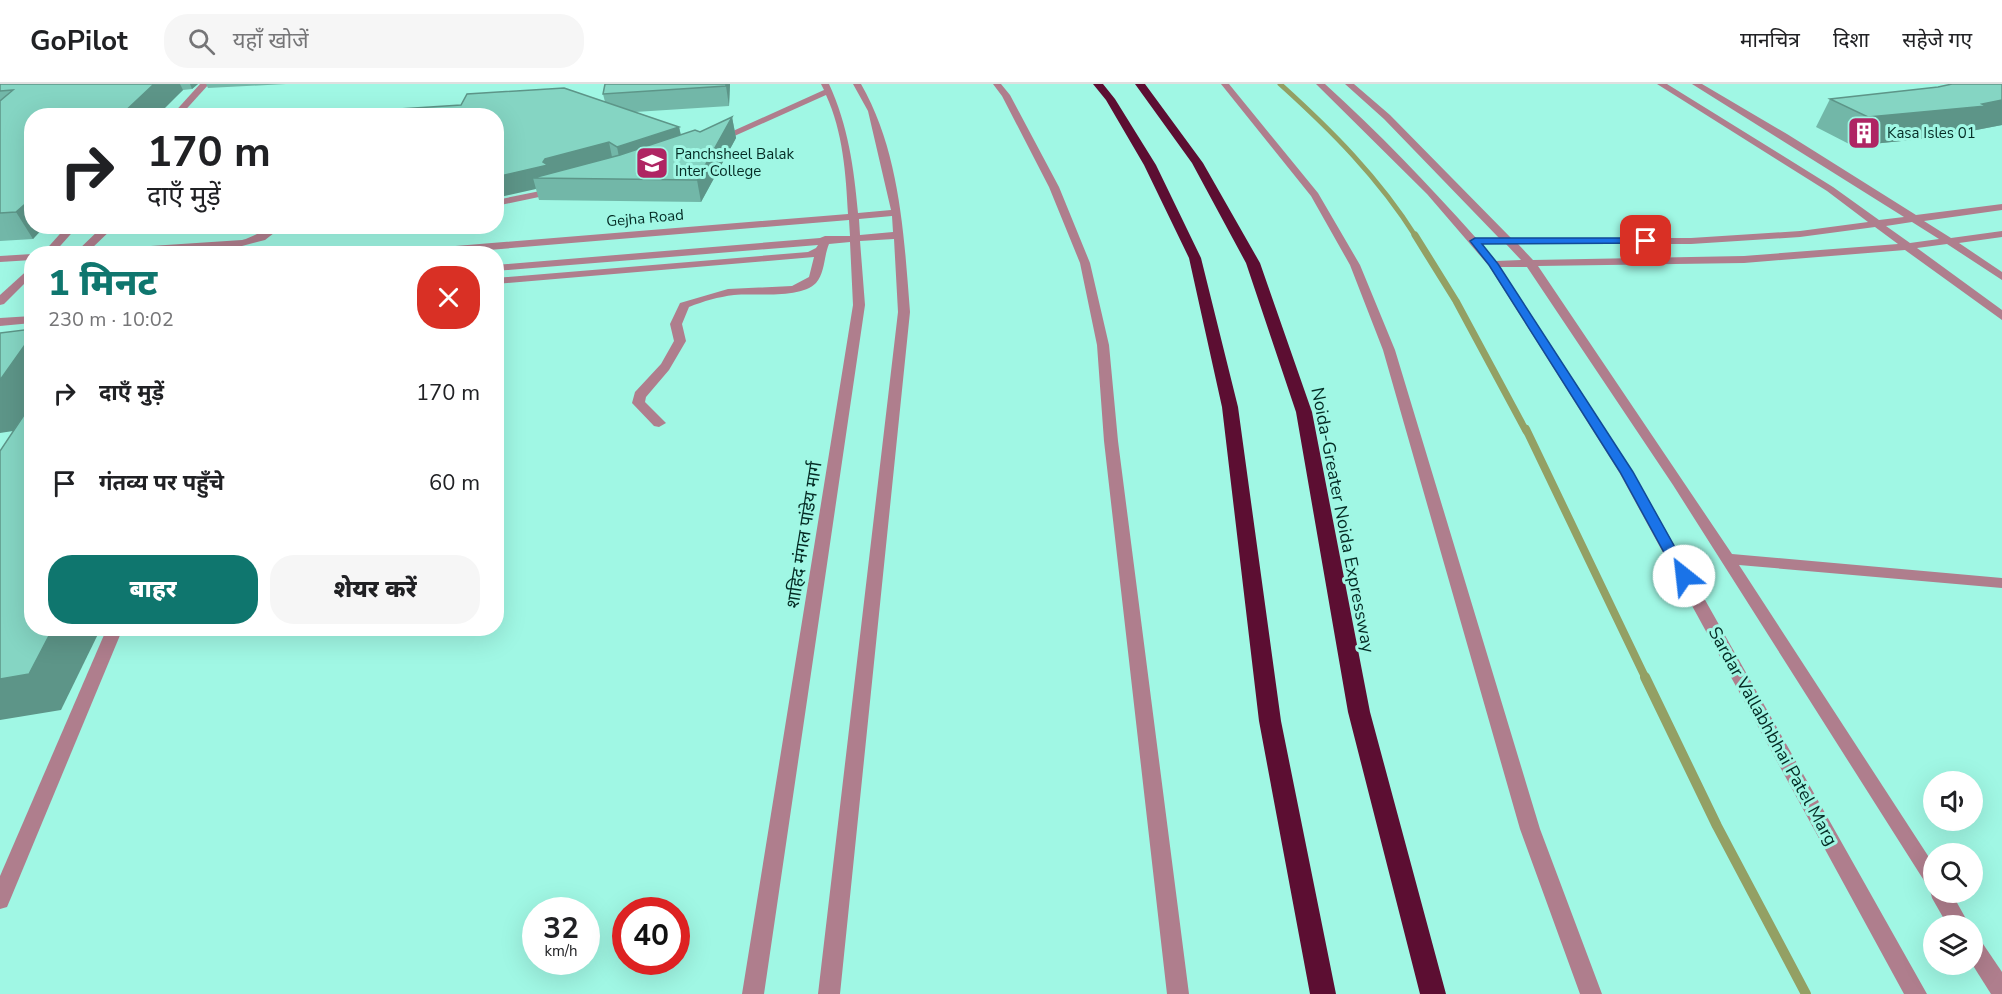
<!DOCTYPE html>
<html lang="hi">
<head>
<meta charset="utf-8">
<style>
  body { margin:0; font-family:"Nunito Sans","Noto Sans Devanagari",sans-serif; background:#f6f6f6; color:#202124; height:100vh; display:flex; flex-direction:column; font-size:22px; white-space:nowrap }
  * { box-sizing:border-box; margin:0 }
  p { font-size:20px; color:#757577 }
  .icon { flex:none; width:33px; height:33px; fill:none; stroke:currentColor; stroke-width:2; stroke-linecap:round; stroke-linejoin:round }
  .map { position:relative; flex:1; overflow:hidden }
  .sheet { position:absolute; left:24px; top:162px; width:480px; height:390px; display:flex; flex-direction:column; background:#fff; border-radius:24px; box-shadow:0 6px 24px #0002 }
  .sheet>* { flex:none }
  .guide { position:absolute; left:24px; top:24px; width:480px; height:126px; border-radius:24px; box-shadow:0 6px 24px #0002; background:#fff; color:#202124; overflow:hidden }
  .controls { position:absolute; left:1923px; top:687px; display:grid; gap:12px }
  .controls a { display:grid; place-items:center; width:60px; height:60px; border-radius:50%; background:#fff; box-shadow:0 6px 24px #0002; font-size:30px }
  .speed { position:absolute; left:522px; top:813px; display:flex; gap:12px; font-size:30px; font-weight:700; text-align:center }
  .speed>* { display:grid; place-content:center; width:78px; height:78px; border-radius:50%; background:#fff; box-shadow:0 6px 24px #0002; line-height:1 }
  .speed small { font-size:15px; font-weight:400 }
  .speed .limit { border:9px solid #d22; background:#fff; color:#111 }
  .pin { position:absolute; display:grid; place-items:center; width:51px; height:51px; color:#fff; margin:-26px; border-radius:12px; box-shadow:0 3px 9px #0006 }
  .me { position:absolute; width:66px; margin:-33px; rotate:331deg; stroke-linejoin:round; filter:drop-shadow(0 0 4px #0008) }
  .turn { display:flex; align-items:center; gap:21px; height:126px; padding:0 24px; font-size:27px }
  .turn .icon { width:78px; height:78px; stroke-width:2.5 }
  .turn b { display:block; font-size:42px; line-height:51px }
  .round { display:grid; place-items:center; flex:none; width:63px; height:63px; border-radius:24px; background:#f6f6f6 }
  .headline { display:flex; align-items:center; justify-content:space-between; height:102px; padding:0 24px }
  h1 { font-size:36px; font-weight:800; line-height:45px; color:#0f766e }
  .primary-button { display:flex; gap:12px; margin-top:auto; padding:12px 24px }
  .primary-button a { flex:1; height:69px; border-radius:24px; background:#0f766e; color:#fff; font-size:24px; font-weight:800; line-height:69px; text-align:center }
  .primary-button a+a { background:#f6f6f6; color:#202124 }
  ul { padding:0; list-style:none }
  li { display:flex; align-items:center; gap:18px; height:90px; padding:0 24px }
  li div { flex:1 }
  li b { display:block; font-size:22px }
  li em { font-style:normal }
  header { display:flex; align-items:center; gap:36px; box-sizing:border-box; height:84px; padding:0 30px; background:#fff; border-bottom:2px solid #e0e0e0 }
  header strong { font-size:28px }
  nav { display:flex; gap:33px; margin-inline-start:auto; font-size:21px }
  .search { width:420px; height:54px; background:#f6f6f6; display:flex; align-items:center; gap:15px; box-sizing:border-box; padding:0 21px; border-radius:24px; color:#757577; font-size:22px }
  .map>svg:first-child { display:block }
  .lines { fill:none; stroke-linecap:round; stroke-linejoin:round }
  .stream-far3 { stroke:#93a064; stroke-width:5 }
  .stream-far2 { stroke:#93a064; stroke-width:7 }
  .stream-far1 { stroke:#93a064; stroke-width:8 }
  .stream { stroke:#93a064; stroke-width:10 }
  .minor { fill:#af7e8d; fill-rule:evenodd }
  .highway { fill:#5c0e32; fill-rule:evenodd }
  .wall { fill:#72b7a8 }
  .shaded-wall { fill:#5d9588 }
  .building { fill:#85d5c3; stroke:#5d9588; stroke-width:1.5 }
  .route { fill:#1a73e8; stroke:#114b97; stroke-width:1.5 }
  .labels { text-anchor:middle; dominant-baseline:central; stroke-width:6; stroke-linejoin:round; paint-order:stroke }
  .far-poi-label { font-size:15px; fill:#042b24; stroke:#a0f7e4; text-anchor:start }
  .far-street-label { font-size:15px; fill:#042b24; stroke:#a0f7e4 }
  .street-label { font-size:18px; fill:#042b24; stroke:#a0f7e4 }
</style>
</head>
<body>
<header>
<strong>GoPilot</strong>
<div class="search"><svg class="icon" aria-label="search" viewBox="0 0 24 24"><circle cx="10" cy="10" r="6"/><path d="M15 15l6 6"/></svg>यहाँ खोजें</div>
<nav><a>मानचित्र</a><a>दिशा</a><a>सहेजे गए</a></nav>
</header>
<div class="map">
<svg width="2002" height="910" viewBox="0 0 2002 910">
  <rect width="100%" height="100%" fill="#a0f7e4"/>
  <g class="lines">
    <!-- stream-far3 -->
    <path class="stream-far3" d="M1280,0c51,46 99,94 136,153"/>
    <!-- stream-far2 -->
    <path class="stream-far2" d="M1415,151l41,66 70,130"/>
    <!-- stream-far1 -->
    <path class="stream-far1" d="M1526,345l120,250"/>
    <!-- stream -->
    <path class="stream" d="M1645,593l72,149 89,168"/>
    <!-- minor -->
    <g class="minor">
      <path d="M200,0h9l-29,32h-9z"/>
      <path d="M821,0h8c19,41 25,84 29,129l33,-3 -23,-99 -15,-27h8c39,68 43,151 49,228l-70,682h-22l80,-682 -4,-73 -34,2 5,64 -101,689h-22l111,-689 -3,-63 -21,2c-5,11 -4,29 -13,39 -15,16 -61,10 -82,12 -16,2 -30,6 -45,12l-7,17 4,17 -17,29 -23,27 -1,5 21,21 -7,4 -5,-1 -22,-23 3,-11 26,-28 13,-23 -4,-17 10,-21 48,-14 64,-3 17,-9 5,-20 -318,27v-6l312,-26 8,-4 2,-3 -322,26v-6l324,-27 5,-2h25l-1,-16 -409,34h-50l5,-3 453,-37c-2,-40 -5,-82 -22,-119l-105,47 -8,-2 111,-50zM892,132l1,16 -33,3 -1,-16z"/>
      <path d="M993,0h8l9,11 49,92 31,76 19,82 9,96 71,553h-22l-63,-553 -7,-96 -17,-82 -31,-76 -47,-91z"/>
      <path d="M1221,0h8l89,109 42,72 35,85 145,479 62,165h-22l-60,-165 -137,-479 -33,-85 -39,-69z"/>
      <path d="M1316,0h9c53,48 103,100 151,154h23l-115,-119 -39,-35h9l36,31 121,123h180l109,-7 68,-9 -41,-31 -170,-107h10l166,103 46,33 25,-3 -212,-133h10l85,50 129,81 86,-11v6l-78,11 27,17 51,-7v6l-43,6 43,29v8l-55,-36 -30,4 85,62v10l-97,-70 -161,13 -206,3 194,288 270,24v10l-263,-23 195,300v27h17l19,34h-22l-16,-28 -2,-8 -257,-405 -146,-218h-27l133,205 294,522h-23l-285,-522 -130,-206 -62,-72zM1912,138l27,17 -29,4 -24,-17zM1875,143l23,17 -154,12 -211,4 -15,-16h173l109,-7zM1481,160h25l15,16 -25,1z"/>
      <path d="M555,104l3,1v4l-62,13v-6z"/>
      <path d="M67,142h11l-25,28h-11z"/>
      <path d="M103,142h12l-25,24 152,-10c15,-4 25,-14 41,-14l-18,14 -23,6 -108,8h-60z"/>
      <path d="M32,170v6l-32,2v-6z"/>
      <path d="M32,182v10l-28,28 -4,1v-10z"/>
      <path d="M32,232v7l-32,3v-8z"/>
      <path d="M107,544h16l-113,272 -3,7 -7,2v-33z"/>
      <path d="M1972,851l7,3 23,34v22h-11l-19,-30z"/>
    </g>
    <!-- highway -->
    <g class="highway">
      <path d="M1093,0h10l12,15 41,66 45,93 37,149 43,314 55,273h-26l-51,-273 -37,-314 -33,-149 -45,-93 -38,-65z"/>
      <path d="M1135,0h10l58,79 57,100 52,149 58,300 76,282h-26l-72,-282 -52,-300 -50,-149 -54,-100z"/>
    </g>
  </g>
  <!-- wall -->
  <g class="wall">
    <path d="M0,0h198l-6,5 -9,1 -151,136h13l-12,13 -33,2z"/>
    <path d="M206,0h80l-78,4z"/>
    <path d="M730,0l-1,22 -94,6 44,15 2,8 19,-3 32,-15 4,21 -35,64 -162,-2 -3,-11 -75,-84 144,-3 -2,-8z"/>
    <path d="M2002,0v41l-31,6 -2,3 -116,12 -37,-19 14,-28z"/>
  </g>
  <!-- shaded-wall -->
  <g class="shaded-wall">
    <path d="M154,0h26l3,6 -26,26h-37z"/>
    <path d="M190,0h8l-6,5z"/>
    <path d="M726,0h4l-1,22 -3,-20z"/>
    <path d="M2002,16v25l-31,6 -2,3 -116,12 15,-29 114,-13z"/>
    <path d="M732,33l4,21 -35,64 -4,-22z"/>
    <path d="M679,43l4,19 -62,21 -4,-20z"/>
    <path d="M609,58l4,20 -80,16 3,11 -40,9v-21l47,-15 2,-3z"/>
    <path d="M32,114v28h13l-12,13 -17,-27z"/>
    <path d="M32,251v68l-19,28 -13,2v-53z"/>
    <path d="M53,544h48l-40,82 -61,10v-41z"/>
  </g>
  <!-- building -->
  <g class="building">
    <path d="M0,0h154l-34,32h-88v82l-16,14 -16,1v-112l13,-11 -13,1z"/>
    <path d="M605,0h121v2l-123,8z"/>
    <path d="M1952,0h50v16l-20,4 4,2 -118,11 -38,-18 108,-12z"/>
    <path d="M564,4l115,39 -62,20 -8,-5 -64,17 -2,3 5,3 -52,12v-61h-176l1,-2 140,-9 6,-11z"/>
    <path d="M732,33l-35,63 -164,-2 87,-23 75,-25 5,2z"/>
    <path d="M32,245v6l-32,45v-47z"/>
    <path d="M32,319v225h21l-24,46 -29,5v-228z"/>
  </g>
  <!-- route -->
  <path class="route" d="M1646,154l3,1v4l-167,1 16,20 135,208 58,104 -7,5 -7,-5 -57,-104 -131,-207 -19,-24 5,-3z"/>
  <!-- icons -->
  <defs>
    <g id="building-square" transform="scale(1.725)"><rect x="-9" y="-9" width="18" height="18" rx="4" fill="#af2563" stroke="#a0f7e4"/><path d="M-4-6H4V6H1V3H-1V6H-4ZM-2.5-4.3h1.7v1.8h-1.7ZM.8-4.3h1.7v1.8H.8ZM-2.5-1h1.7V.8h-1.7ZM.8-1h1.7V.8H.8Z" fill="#fff"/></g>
    <g id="university-square" transform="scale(1.725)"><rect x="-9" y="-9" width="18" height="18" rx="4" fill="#af2563" stroke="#a0f7e4"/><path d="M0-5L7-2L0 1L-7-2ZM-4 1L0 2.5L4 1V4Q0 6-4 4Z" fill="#fff"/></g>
  </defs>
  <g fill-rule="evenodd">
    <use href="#building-square" x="1864" y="49"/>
    <use href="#university-square" x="652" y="79"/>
  </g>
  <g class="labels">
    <!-- far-poi labels -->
    <g class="far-poi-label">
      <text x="1887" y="49">Kasa Isles 01</text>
      <text x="675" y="70">Panchsheel Balak<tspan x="675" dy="17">Inter College</tspan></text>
    </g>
    <!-- far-street labels -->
    <g class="far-street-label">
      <text transform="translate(645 134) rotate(-5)">Gejha Road</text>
    </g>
    <!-- street labels -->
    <g class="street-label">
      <text transform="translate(1343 436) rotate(79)">Noida-Greater Noida Expressway</text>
      <text transform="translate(804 451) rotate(-81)">शाहिद मंगल पांडेय मार्ग</text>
      <text transform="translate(1773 652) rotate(61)">Sardar Vallabhbhai Patel Marg</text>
    </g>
  </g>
</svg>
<div class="controls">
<a><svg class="icon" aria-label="sound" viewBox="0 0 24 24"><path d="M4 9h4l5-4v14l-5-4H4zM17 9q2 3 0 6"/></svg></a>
<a><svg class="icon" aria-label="search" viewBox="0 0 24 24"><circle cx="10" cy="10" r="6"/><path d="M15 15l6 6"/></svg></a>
<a><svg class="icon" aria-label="layers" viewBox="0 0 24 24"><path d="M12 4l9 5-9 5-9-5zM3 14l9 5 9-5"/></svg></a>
</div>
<div class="speed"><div>32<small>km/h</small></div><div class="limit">40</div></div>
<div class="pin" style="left:1646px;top:157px;background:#d93025"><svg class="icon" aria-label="arrive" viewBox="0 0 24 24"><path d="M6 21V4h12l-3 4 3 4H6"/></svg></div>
<svg class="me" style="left:1684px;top:492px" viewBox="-20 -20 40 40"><circle r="19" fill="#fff"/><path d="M0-13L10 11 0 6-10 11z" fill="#1a73e8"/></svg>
<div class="guide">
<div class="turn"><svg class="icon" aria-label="right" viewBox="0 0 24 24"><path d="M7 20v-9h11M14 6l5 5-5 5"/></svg><div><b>170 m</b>दाएँ मुड़ें</div></div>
</div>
<section class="sheet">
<div class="headline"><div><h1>1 मिनट</h1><p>230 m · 10:02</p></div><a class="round" style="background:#d93025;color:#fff"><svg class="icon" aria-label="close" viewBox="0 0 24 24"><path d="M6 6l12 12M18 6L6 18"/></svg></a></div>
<ul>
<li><svg class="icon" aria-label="right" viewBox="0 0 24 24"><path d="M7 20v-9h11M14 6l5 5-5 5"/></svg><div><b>दाएँ मुड़ें</b></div><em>170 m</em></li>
<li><svg class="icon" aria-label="arrive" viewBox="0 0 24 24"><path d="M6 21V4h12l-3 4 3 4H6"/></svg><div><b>गंतव्य पर पहुँचे</b></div><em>60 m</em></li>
</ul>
<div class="primary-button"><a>बाहर</a><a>शेयर करें</a></div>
</section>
</div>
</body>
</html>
